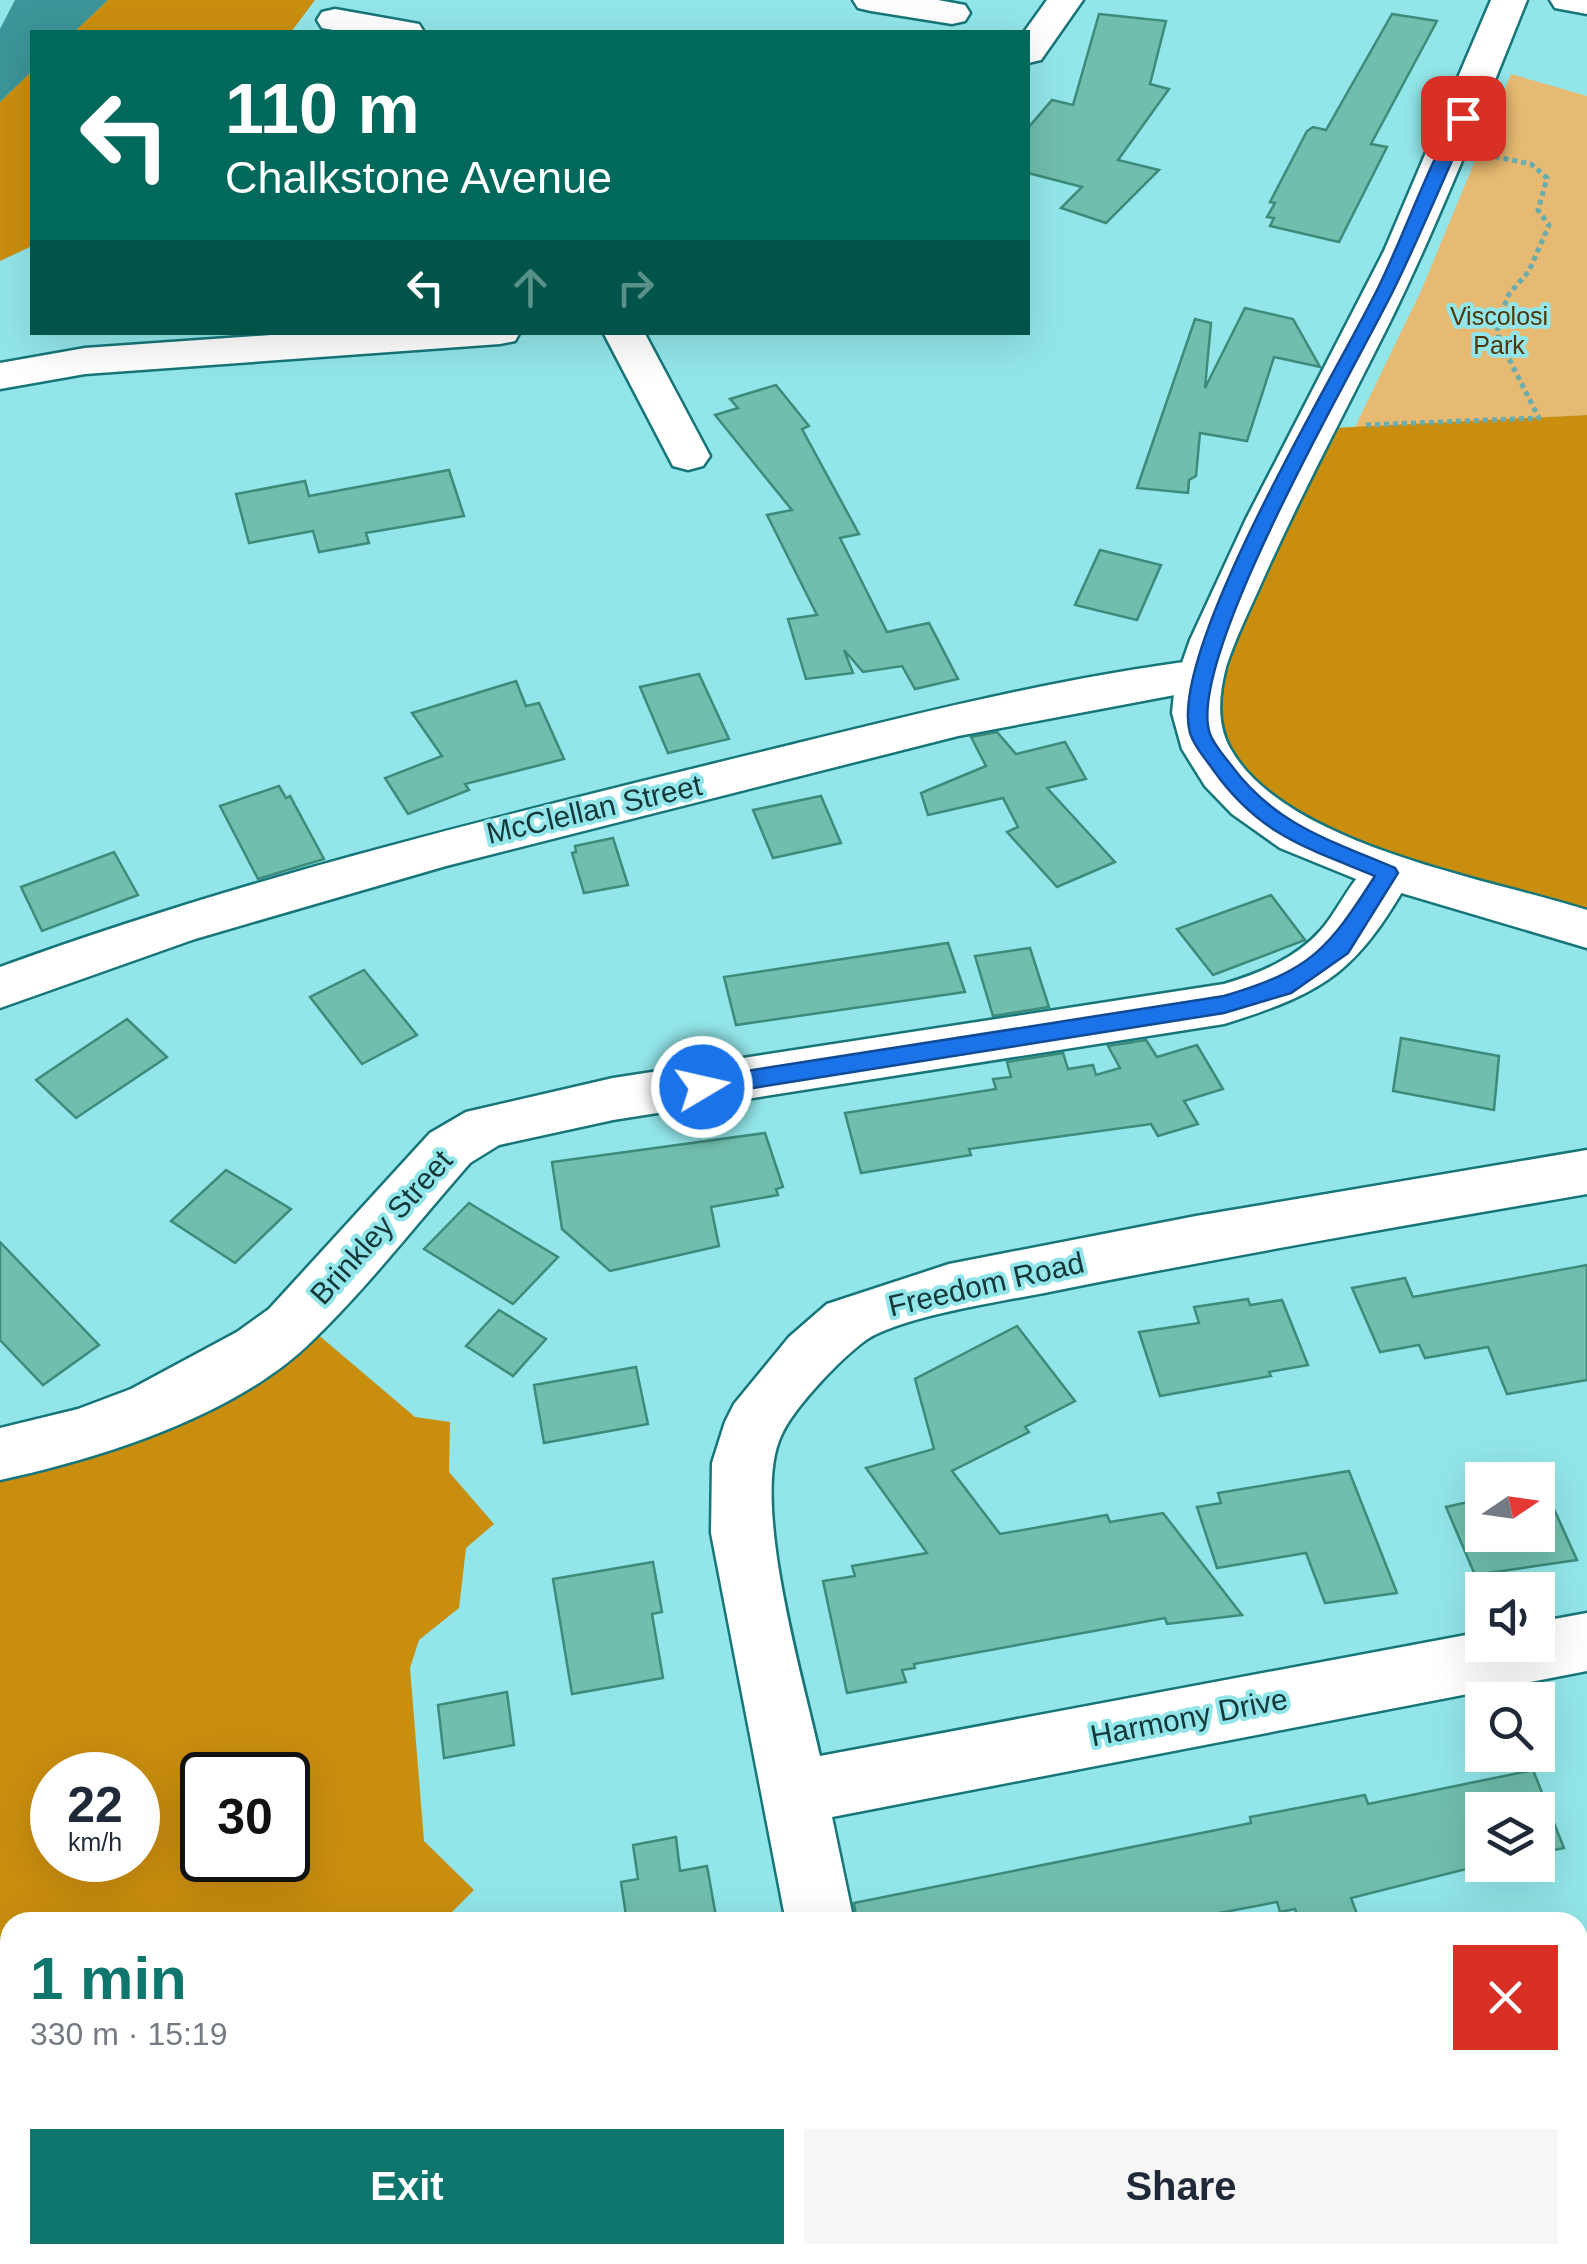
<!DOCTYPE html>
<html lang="en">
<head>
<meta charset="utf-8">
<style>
  body { margin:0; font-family:Arial,sans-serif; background:#f6f6f7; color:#1f2937; height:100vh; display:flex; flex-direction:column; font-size:38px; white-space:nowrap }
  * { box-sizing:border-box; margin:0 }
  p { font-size:32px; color:#747a83 }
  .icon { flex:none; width:55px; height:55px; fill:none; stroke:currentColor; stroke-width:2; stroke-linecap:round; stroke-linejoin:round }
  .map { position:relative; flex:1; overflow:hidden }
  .drawer { position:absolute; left:0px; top:1912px; width:1588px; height:352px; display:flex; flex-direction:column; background:#fff; border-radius:30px 30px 0 0; box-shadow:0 10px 40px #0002 }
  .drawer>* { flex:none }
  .top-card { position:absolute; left:30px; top:30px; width:1000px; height:305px; border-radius:0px; box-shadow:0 10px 40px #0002; background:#00695c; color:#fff; overflow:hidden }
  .needle { width:65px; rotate:77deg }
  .controls { position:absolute; left:1465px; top:1462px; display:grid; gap:20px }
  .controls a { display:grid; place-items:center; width:90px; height:90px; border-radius:0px; background:#fff; box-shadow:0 10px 40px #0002; font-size:50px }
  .speed { position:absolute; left:30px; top:1752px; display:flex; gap:20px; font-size:50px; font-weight:700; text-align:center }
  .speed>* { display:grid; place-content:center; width:130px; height:130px; border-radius:50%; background:#fff; box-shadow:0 10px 40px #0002; line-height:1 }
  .speed small { font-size:25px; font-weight:400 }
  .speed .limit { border:5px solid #111; border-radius:15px; background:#fff; color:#111 }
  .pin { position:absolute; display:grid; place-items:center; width:85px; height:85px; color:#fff; margin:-42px; border-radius:20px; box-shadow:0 5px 15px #0006 }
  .me { position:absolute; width:110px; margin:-55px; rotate:81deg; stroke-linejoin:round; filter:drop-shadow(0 0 8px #0008) }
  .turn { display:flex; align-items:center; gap:35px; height:210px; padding:0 30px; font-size:45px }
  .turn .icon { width:130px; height:130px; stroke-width:2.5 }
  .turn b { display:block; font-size:70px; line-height:85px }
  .lanes { display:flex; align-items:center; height:95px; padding:0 30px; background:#0003; justify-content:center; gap:50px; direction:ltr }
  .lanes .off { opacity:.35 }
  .round { display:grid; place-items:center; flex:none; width:105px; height:105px; border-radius:0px; background:#f6f6f7 }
  .head { display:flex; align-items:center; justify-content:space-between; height:170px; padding:0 30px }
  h1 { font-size:60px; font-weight:700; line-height:75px; color:#0f766e }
  .button { display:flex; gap:20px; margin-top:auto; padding:20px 30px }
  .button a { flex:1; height:115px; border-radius:0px; background:#0f766e; color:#fff; font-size:40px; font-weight:700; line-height:115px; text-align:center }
  .button a+a { background:#f6f6f7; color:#1f2937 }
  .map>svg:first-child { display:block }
  .green { fill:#e7ba73 }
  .forest { fill:#ca8e0f; fill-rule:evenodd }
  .water { fill:#3c9598 }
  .building { fill:#70bead; stroke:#3c8b7b; stroke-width:2.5 }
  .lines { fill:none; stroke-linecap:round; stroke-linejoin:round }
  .minor-casing { stroke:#177679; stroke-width:5 }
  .major-casing { stroke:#177679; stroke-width:5 }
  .path { stroke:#68acae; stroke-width:5; stroke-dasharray:5 4; stroke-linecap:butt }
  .minor { fill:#fff; fill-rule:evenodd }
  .major { fill:#fff; fill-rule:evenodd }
  .route { fill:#1a73e8; stroke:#114b97; stroke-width:2.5 }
  .labels { text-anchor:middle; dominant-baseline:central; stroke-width:8; stroke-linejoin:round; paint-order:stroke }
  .far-park-label { font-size:25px; fill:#4f3708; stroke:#92e6e9 }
  .street-label { font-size:30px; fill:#143839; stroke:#92e6e9 }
</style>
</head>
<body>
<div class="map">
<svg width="1587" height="2264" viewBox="0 0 1587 2264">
  <rect width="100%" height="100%" fill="#92e6e9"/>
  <!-- green -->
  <path class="green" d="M1511,74l76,22v319l-233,14 67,-138z"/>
  <!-- forest -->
  <g class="forest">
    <path d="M108,0h207l-24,32h-217z"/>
    <path d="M32,71v175l-32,15v-159z"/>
    <path d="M1587,415v525l-203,-58 -181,-138 10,-130 120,-186z"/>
    <path d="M295,1315l120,102 35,5 -1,50 45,52 -28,24 -7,60 -40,32 -9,28 14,173 50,49 -32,32h-432v333h227l-13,9h-224v-809zM52,1775h86v85h-86zM202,1775h86v85h-86z"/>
  </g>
  <!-- water -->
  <path class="water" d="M15,0h93l-34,32h-42v39l-32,31v-73z"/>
  <!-- building -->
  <g class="building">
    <path d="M1099,14l67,7 -16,63 19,5 -51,71 41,10 -53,53 -45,-15 21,-21 -54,-14v-45l24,-28 21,5z"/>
    <path d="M1392,14l45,7 -66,123 16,3 -48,95 -69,-16 4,-8 -7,-1 8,-14 -5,-1 37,-71 6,-4 13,3z"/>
    <path d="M1245,308l48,11 27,48 -46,-10 -27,84 -47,-8 -4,43 -7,4 -1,13 -51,-5 58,-169 16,4 -6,65z"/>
    <path d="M776,385l33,41 -7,3 57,105 -19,4 47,94 42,-9 29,56 -43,10 -13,-23 -39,6 -19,-22 9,23 -47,6 -18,-60 29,-4 -50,-100 25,-5 -77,-95 23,-7 -8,-9z"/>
    <path d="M449,470l15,46 -98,17 3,10 -50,9 -6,-21 -64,12 -13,-49 69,-13 4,15z"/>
    <path d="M1100,550l61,15 -24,55 -62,-15z"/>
    <path d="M699,674l30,65 -61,14 -28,-66z"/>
    <path d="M516,681l10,25 13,-3 25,56 -99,25 4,6 -61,24 -23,-36 57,-22 -30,-43z"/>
    <path d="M997,732l19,22 49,-12 21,37 -39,9 68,74 -58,25 -50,-55 11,-5 -15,-29 -75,17 -7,-22 65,-27 -15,-29z"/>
    <path d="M279,786l7,12 4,-2 34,63 -66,20 -38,-73z"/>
    <path d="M821,796l20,47 -68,15 -20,-48z"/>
    <path d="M613,838l15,47 -44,8 -12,-40 4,-1 -1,-6z"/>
    <path d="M114,852l24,43 -96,36 -21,-44z"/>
    <path d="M1271,895l34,45 -92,35 -36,-46z"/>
    <path d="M948,943l17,49 -229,33 -12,-48z"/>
    <path d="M1030,948l19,59 -56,9 -18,-60z"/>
    <path d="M364,970l53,65 -55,29 -52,-67z"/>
    <path d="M127,1019l40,38 -91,61 -40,-38z"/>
    <path d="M1401,1038l98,18 -5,54 -101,-19z"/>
    <path d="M1146,1040l11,17 40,-12 26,44 -39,12 14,23 -40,12 -7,-12 -182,25 2,6 -110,18 -16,-60 151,-24 -3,-10 18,-2 -4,-15 56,-9 5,16 25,-4 3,10 24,-7 -12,-22z"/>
    <path d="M765,1133l18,54 -7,2 2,6 -67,12 8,39 -109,25 -48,-42 -10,-67z"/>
    <path d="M226,1170l65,39 -56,54 -64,-42z"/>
    <path d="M469,1203l89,54 -45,47 -89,-55z"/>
    <path d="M0,1242l99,103 -56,40 -43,-45z"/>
    <path d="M1587,1265v115l-80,14 -19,-47 -63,11 -6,-13 -39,7 -28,-64 53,-10 8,19z"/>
    <path d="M1248,1299l2,6 32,-5 26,65 -39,7 2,4 -111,20 -21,-64 60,-9 -5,-16z"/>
    <path d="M499,1310l47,29 -33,37 -47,-30z"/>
    <path d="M1017,1326l58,75 -50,26 4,5 -77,39 48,63 107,-19 3,7 53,-9 79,102 -75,9 -2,-6 -251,46 1,4 -13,2 4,12 -59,11 -24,-112 32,-5 -3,-10 75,-13 -61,-85 68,-19 -19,-70z"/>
    <path d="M636,1367l12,57 -104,19 -10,-58z"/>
    <path d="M1349,1471l48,122 -72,10 -19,-50 -89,15 -20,-61 24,-4 -3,-10z"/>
    <path d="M1544,1487l33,73 -102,15 -29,-68 36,-8v36h56v-46z"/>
    <path d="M653,1562l9,50 -10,2 11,64 -91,16 -19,-115z"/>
    <path d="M507,1692l7,53 -70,13 -6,-53z"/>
    <path d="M1533,1770l31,78 -26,5v-43h-56v55l-131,33 9,24h-61l-4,-13 -15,3 -3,-10 -105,20h-315l-3,-19 397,-80 -1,-6 115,-22 3,9z"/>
    <path d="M676,1837l4,34 27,-5 10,56h-90l-6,-40 17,-3 -5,-34z"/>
  </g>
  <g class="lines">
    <!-- minor casing -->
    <g class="minor-casing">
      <g id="minor">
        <path d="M853,0h85l27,5 5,8 -5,8 -13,3 -81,-13 -13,-3z"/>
        <path d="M1550,0h37v14l-32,-6z"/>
        <path d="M335,9l84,15 5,8h-79l-23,-4 -5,-8 5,-8z"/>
        <path d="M603,332h41l66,124 -7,10 -15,4 -15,-4z"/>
        <path d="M1200,660l17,5 7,11 -7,11 -259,49 -512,130 -251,73 -195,69v-41c233,-85 472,-144 712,-203 162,-39 322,-83 488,-104z"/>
        <path d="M1388,855l18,5 7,13c-55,97 -83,118 -189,151l-611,96 -114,25 -29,18c-52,59 -102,124 -158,178 -76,75 -211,117 -312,139v-52l78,-19 53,-20 106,-57 32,-23 161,-176 36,-21 147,-34 611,-94c36,-11 71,-25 97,-54 22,-25 35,-66 67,-75z"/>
        <path d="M1587,1150v44c-180,31 -359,62 -538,98 -45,9 -147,24 -183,48 -25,18 -73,68 -85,96 -31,67 23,245 39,320l662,-124v13h56v-23l49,-9v58l-755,146 22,105h-68l-75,-389 1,-70 13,-41 9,-18 55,-67 38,-33 122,-40 247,-48z"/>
        <path d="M853,2255h74l2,9h-74z"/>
      </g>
    </g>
    <!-- major casing -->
    <g class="major-casing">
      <g id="major">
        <path d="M1047,0h36l-42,60 -13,3v-31h-4z"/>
        <path d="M1491,0h36c-44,110 -87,220 -139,326 -43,86 -88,170 -127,258 -12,27 -26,55 -35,83 -7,27 -10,56 4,81 54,97 256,130 357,162v38l-226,-67 -81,-33 -48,-34 -27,-28 -23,-37 -10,-36 3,-30 15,-43 56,-121 138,-268z"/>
        <path d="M314,332h206l-5,9 -15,3 -415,30 -85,15v-26l85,-15z"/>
      </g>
    </g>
    <!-- path -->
    <path class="path" d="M1366,425l173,-7 -40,-79 -2,-15 12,-30 20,-23 20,-46 -11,-15 9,-32 -16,-14 -39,-8"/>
    <!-- minor -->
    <use href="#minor" class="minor"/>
    <!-- major -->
    <use href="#major" class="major"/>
  </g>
  <!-- route -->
  <path class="route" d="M1458,114l13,4c-26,57 -50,116 -78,173 -39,79 -209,370 -183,443 4,11 14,22 21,31 44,60 99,75 164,103l3,5 -50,80 -57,40 -67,20 -522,83 -8,-3 -3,-6 11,-9 522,-82c87,-26 103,-45 151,-120 -70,-29 -115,-41 -161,-105 -8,-12 -20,-24 -24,-38 -23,-83 147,-360 189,-447 27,-56 48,-118 79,-172z"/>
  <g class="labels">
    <!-- far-park labels -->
    <g class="far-park-label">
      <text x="1499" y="316">Viscolosi<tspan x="1499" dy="29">Park</tspan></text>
    </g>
    <!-- street labels -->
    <g class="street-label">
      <text transform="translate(594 809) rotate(-13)">McClellan Street</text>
      <text transform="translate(381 1227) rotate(-48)">Brinkley Street</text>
      <text transform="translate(986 1284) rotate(-13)">Freedom Road</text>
      <text transform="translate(1189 1717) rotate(-11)">Harmony Drive</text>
    </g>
  </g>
</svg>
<div class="controls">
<a><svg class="needle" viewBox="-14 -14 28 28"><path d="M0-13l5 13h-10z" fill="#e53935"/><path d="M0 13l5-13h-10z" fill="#747a83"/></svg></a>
<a><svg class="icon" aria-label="sound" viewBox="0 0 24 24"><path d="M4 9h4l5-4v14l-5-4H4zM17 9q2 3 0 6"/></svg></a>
<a><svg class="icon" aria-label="search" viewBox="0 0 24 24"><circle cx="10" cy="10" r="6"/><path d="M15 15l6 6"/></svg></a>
<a><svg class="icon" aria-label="layers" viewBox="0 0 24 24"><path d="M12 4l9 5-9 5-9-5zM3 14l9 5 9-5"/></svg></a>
</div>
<div class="speed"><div>22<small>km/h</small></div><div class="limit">30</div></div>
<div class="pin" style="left:1463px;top:118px;background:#d93025"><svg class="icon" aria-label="arrive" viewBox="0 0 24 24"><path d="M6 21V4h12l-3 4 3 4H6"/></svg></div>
<svg class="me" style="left:702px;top:1087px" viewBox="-20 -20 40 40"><circle r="17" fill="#1a73e8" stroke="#fff" stroke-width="3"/><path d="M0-11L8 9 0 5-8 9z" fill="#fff"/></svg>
<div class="top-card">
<div class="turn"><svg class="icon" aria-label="left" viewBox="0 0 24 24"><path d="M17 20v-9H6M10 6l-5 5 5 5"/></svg><div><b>110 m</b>Chalkstone Avenue</div></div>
<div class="lanes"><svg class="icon" aria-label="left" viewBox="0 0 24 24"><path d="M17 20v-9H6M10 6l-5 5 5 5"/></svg><svg class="icon off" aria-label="ahead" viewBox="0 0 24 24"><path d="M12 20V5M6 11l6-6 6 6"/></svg><svg class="icon off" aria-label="right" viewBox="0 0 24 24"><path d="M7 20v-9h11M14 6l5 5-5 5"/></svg></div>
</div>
<section class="drawer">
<div class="head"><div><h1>1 min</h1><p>330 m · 15:19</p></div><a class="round" style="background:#d93025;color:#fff"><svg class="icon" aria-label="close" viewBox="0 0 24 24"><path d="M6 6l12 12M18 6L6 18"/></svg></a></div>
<div class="button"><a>Exit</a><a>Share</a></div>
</section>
</div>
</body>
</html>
